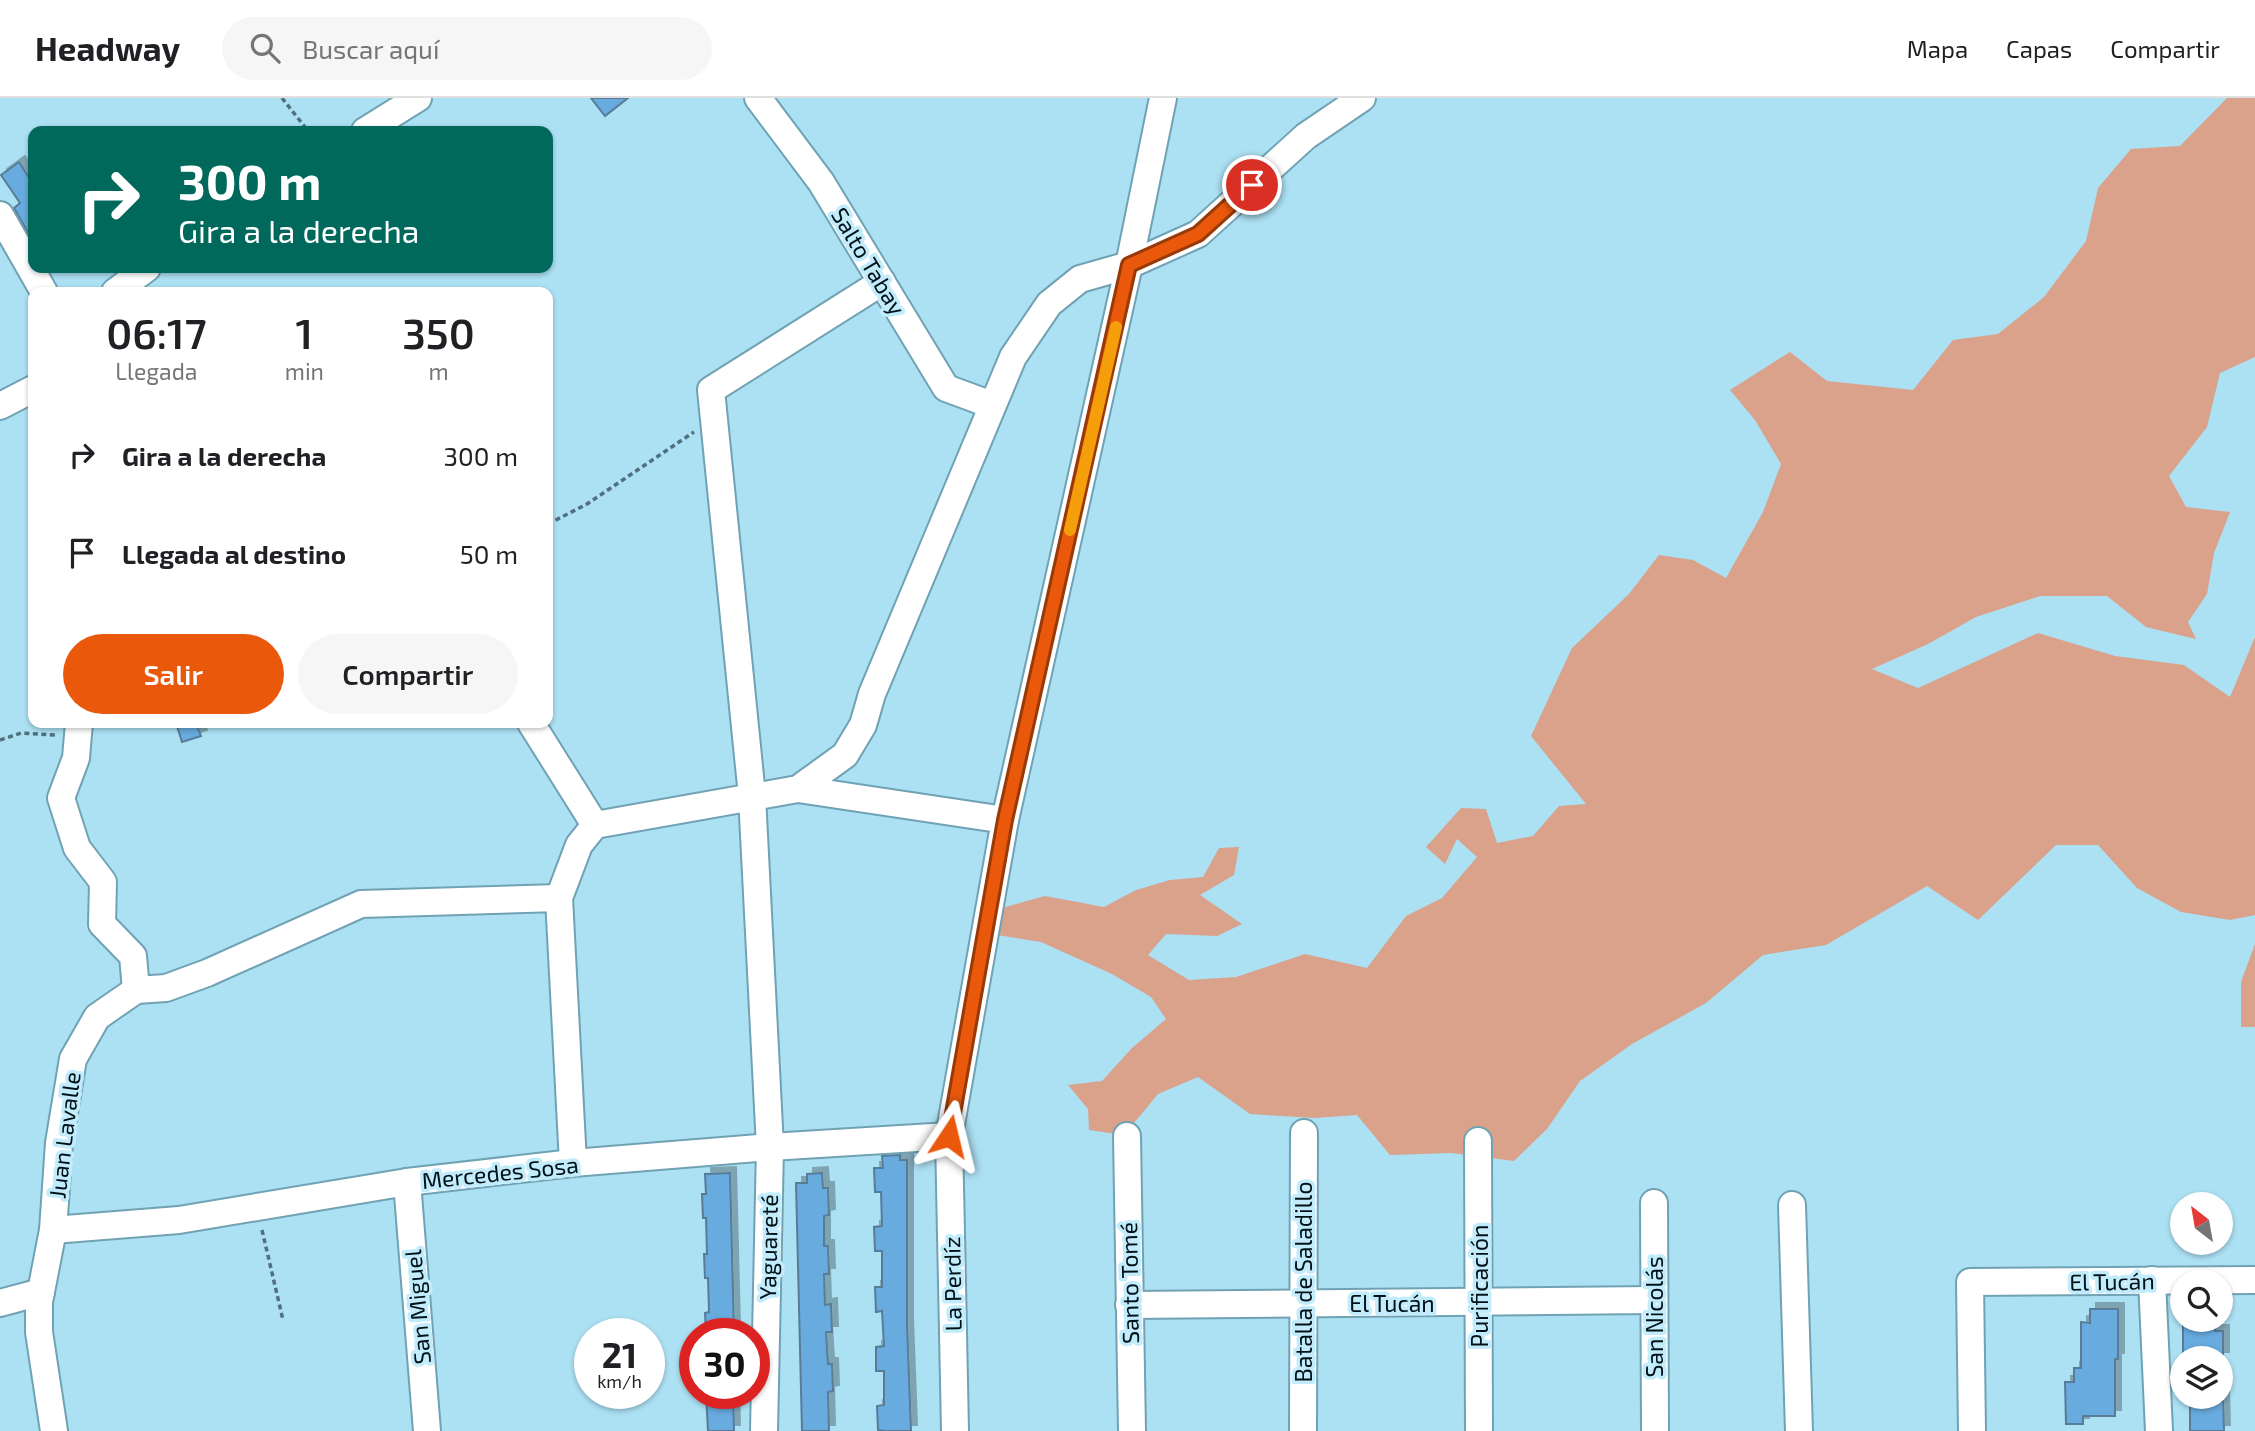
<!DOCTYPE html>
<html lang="es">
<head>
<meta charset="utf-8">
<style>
  body { margin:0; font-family:"Exo 2",sans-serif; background:#f6f6f6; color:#202124; height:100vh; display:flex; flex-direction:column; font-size:26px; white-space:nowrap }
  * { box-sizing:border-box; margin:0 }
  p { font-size:23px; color:#757577 }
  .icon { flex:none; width:38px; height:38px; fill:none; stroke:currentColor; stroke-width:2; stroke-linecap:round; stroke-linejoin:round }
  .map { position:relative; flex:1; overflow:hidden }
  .side { position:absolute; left:28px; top:189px; width:525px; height:441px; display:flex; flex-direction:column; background:#fff; border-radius:14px; box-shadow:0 2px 5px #0004 }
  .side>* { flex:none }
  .top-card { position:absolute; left:28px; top:28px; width:525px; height:147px; border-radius:14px; box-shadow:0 2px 5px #0004; background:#00695c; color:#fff; overflow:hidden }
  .needle { width:46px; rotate:329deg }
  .fabs { position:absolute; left:2170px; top:1094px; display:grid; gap:14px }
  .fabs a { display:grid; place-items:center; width:63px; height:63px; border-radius:50%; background:#fff; box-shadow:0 2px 5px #0004; font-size:35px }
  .speed { position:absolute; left:574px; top:1220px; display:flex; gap:14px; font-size:35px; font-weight:700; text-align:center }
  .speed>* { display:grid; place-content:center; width:91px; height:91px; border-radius:50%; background:#fff; box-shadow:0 2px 5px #0004; line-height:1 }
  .speed small { font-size:18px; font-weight:400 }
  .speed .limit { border:10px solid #d22; background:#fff; color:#111 }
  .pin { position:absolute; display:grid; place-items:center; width:60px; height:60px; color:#fff; margin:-30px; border:4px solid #fff; border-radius:50%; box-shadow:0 2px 7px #0007 }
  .me { position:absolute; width:77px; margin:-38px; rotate:10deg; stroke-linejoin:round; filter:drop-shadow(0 0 5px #0008) }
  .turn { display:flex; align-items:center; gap:24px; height:147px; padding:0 35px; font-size:32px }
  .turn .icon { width:91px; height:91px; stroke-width:2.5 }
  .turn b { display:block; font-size:49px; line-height:60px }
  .eta { display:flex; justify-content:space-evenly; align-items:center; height:119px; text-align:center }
  .eta b { font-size:42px; font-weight:600; line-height:49px }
  .action { display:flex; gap:14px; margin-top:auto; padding:14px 35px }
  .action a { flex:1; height:80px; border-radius:42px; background:#ea580c; color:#fff; font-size:28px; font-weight:600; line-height:80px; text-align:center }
  .action a+a { background:#f6f6f6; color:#202124 }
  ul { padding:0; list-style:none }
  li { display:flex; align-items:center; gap:21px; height:98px; padding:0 35px }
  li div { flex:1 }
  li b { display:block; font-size:26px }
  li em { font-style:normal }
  header { display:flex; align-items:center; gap:42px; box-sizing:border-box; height:98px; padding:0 35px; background:#fff; border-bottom:2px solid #e0e0e0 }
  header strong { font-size:33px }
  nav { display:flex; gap:38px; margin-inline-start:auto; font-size:24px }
  .search { width:490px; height:63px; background:#f6f6f6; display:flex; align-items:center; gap:18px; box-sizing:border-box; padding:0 24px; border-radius:38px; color:#757577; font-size:26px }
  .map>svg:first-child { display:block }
  .green { fill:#daa18b }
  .building { fill:#67abde; stroke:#587c98; stroke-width:2; filter:url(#shadow) }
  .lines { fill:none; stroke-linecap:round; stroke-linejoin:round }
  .minor-casing { stroke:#70a2b4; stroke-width:30 }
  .path { stroke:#4f707c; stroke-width:3.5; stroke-dasharray:5 3.5; stroke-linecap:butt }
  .minor { stroke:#fff; stroke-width:26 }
  .route-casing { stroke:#983908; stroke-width:18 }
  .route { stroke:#ea580c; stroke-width:12 }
  .slow { stroke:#f59e0b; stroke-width:12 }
  .labels { text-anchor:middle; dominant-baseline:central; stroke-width:7; stroke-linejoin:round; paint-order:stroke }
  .street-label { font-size:23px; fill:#001118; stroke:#c2ecfb }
</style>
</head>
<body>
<header>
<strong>Headway</strong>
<div class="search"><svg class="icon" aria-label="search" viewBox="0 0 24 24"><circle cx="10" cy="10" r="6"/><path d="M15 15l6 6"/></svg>Buscar aquí</div>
<nav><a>Mapa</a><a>Capas</a><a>Compartir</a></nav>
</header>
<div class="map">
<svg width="2255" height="1333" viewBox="0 0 2255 1333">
  <defs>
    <filter id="shadow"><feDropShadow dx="6" dy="-6" stdDeviation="0" flood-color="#0004"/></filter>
  </defs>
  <rect width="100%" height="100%" fill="#ace0f3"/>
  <!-- green -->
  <g class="green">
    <path d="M2227,0h28v259l-35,16 -13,54 -38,49 17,31 44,5 -16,41 -7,41 -19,28 8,17 -50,-12 -39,-31h-67l-64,21 -48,27 -56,25 46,19 120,-55 77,23 69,9 46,32 25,-60v278l-25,5 -49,-8 -44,-24 -39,-43h-42l-78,75 -51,-34 -101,59 -63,10 -57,48 -74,41 -52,37 -33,48 -33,32 -63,-8 -61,2 -33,-40 -43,3 -64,-4 -52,-37 -40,17 -34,41 -35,-5 -1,-21 -20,-24 34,-4 30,-33 34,-29 -15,-22 -39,-23 -71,-32 -44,-7 -6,-24 54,-15 59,11 32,-17 34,-10 33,-3 16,-29 20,-1 -5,28 -34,20 42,29 -25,12 -51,-2 -18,21 41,25 47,-3 69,-23 62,14 39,-52 36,-18 35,-41 -20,-18 -12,25 -19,-17 35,-39 25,1 11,34 36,-7 26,-30 27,-2 -55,-68 41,-88 57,-54 30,-39 34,5 33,18 37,-66 18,-48 -26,-44 -25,-30 60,-38 37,29 86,9 40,-50 45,-6 46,-37 42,-56 12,-53 33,-39 49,-3z"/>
    <path d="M2255,846v83h-14v-45z"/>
  </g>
  <!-- building -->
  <g class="building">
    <path d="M591,0h37l-23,18z"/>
    <path d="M19,64l14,22v57l-19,-33 6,-5 -19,-28z"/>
    <path d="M176,625h20l5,13 -19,6z"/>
    <path d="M900,1057v5h7v164l4,107h-26l-7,-1 -1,-24 7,-1v-34h-8v-24l8,-1 -2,-35 -6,1 -1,-25h7v-36h-7l-1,-24 8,-1 -1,-34h-6l-1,-24h9l-1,-12z"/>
    <path d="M730,1075l4,161h-28l-1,-21 4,-1 -1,-34h-3l-1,-24h3l-1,-36h-3l-1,-24h4l-1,-20z"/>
    <path d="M822,1075l1,15h5l1,27 -5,1v30h4l1,28h-5l1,31 6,-1 1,28h-6l2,32h4l1,27 -5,1 1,39h-27l-6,-248h11v-9z"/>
    <path d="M2090,1211h28v50h-3v57h-32v8h-17l-1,-42h9v-14h7v-46l9,1z"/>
    <path d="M2183,1222h32v11h8v27h-40z"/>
    <path d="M706,1295h27l1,38h-26z"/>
    <path d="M2200,1298h23l1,35h-34v-32h10z"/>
  </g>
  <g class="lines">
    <!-- minor casing -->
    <g class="minor-casing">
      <g id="minor">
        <path d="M758,0l63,84 125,206 46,17"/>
        <path d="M365,33l53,-33"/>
        <path d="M0,117l44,77"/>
        <path d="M115,194l32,-24"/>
        <path d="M0,308l33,-17"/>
        <path d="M531,625l64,102"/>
        <path d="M798,691l207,31"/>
        <path d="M136,892l30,-2 41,-15 154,-69 198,-6"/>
        <path d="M1127,1038l5,295"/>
        <path d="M1478,1043l1,290"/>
        <path d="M573,1065l-14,-265 20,-53 16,-20 203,-36 47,-34 18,-30 9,-31 141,-337 36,-53 31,-25 49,-14 69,-31 108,-98 56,-38"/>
        <path d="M407,1084l20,249"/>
        <path d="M1654,1105l1,228"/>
        <path d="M1792,1107l7,226"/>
        <path d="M53,1132l126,-10 228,-38 166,-19 197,-16 179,-11"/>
        <path d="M2152,1182l7,151"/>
        <path d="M0,1205l41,-11"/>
        <path d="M1129,1207l525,-5"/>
        <path d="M54,1333l-15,-99v-30l14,-72 6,-87 14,-84 24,-42 39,-27 -3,-34 -31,-32 1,-42 -26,-34 -16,-50 15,-40 3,-35"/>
        <path d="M764,1333l6,-284 -18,-351 -41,-406 171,-108"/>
        <path d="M955,1333l-6,-295 56,-316 124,-555 34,-167"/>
        <path d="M1303,1333l1,-298"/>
        <path d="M1972,1333l-2,-149 285,-2"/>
      </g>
    </g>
    <!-- path -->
    <g class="path">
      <path d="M282,0l26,33"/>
      <path d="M548,426l39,-20 107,-72"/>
      <path d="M0,642l21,-7 35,2"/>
      <path d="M262,1132l21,90"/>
    </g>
    <!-- minor -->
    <use href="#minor" class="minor"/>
  </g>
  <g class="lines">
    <!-- route casing -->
    <g class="route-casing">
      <path id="route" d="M949,1038l56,-316 124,-555 69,-31 54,-49"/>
    </g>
    <!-- route -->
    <use href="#route" class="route"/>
    <!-- slow -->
    <path class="slow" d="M1070,432l46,-203"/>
  </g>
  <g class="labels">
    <!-- street labels -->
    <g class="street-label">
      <text transform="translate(869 163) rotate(59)">Salto Tabay</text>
      <text transform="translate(64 1037) rotate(-83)">Juan Lavalle</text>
      <text transform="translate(500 1074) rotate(-6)">Mercedes Sosa</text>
      <text transform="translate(768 1149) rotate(-89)">Yaguareté</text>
      <text transform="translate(2112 1183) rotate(-1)">El Tucán</text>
      <text transform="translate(1303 1184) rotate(-90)">Batalla de Saladillo</text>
      <text transform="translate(1129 1185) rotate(-91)">Santo Tomé</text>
      <text transform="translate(952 1186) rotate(-91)">La Perdíz</text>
      <text transform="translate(1479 1188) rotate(-90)">Purificación</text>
      <text x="1392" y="1205">El Tucán</text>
      <text transform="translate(417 1209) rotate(-95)">San Miguel</text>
      <text transform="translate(1654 1219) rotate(-90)">San Nicolás</text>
    </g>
  </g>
</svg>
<div class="fabs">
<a><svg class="needle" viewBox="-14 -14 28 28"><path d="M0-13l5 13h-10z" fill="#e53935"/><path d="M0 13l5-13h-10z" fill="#757577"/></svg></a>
<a><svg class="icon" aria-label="search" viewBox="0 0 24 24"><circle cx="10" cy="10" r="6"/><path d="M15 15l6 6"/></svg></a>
<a><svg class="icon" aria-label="layers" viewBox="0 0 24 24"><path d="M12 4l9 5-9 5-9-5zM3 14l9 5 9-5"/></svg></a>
</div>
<div class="speed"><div>21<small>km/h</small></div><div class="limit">30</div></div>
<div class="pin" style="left:1252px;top:87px;background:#d93025"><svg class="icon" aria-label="arrive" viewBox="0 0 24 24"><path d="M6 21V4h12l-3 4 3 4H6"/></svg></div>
<svg class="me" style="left:949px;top:1038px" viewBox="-20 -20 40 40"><path d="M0-17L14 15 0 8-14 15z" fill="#ea580c" stroke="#fff" stroke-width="4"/></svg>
<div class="top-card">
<div class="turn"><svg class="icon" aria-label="right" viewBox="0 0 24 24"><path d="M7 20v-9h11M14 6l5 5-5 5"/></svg><div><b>300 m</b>Gira a la derecha</div></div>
</div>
<section class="side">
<div class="eta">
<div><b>06:17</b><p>Llegada</p></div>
<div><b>1</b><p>min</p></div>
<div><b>350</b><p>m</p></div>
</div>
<ul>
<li><svg class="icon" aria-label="right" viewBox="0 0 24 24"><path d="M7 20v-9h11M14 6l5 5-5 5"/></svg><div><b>Gira a la derecha</b></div><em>300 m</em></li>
<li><svg class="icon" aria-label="arrive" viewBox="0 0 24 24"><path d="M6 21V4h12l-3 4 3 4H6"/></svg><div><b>Llegada al destino</b></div><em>50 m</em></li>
</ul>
<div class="action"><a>Salir</a><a>Compartir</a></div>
</section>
</div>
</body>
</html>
